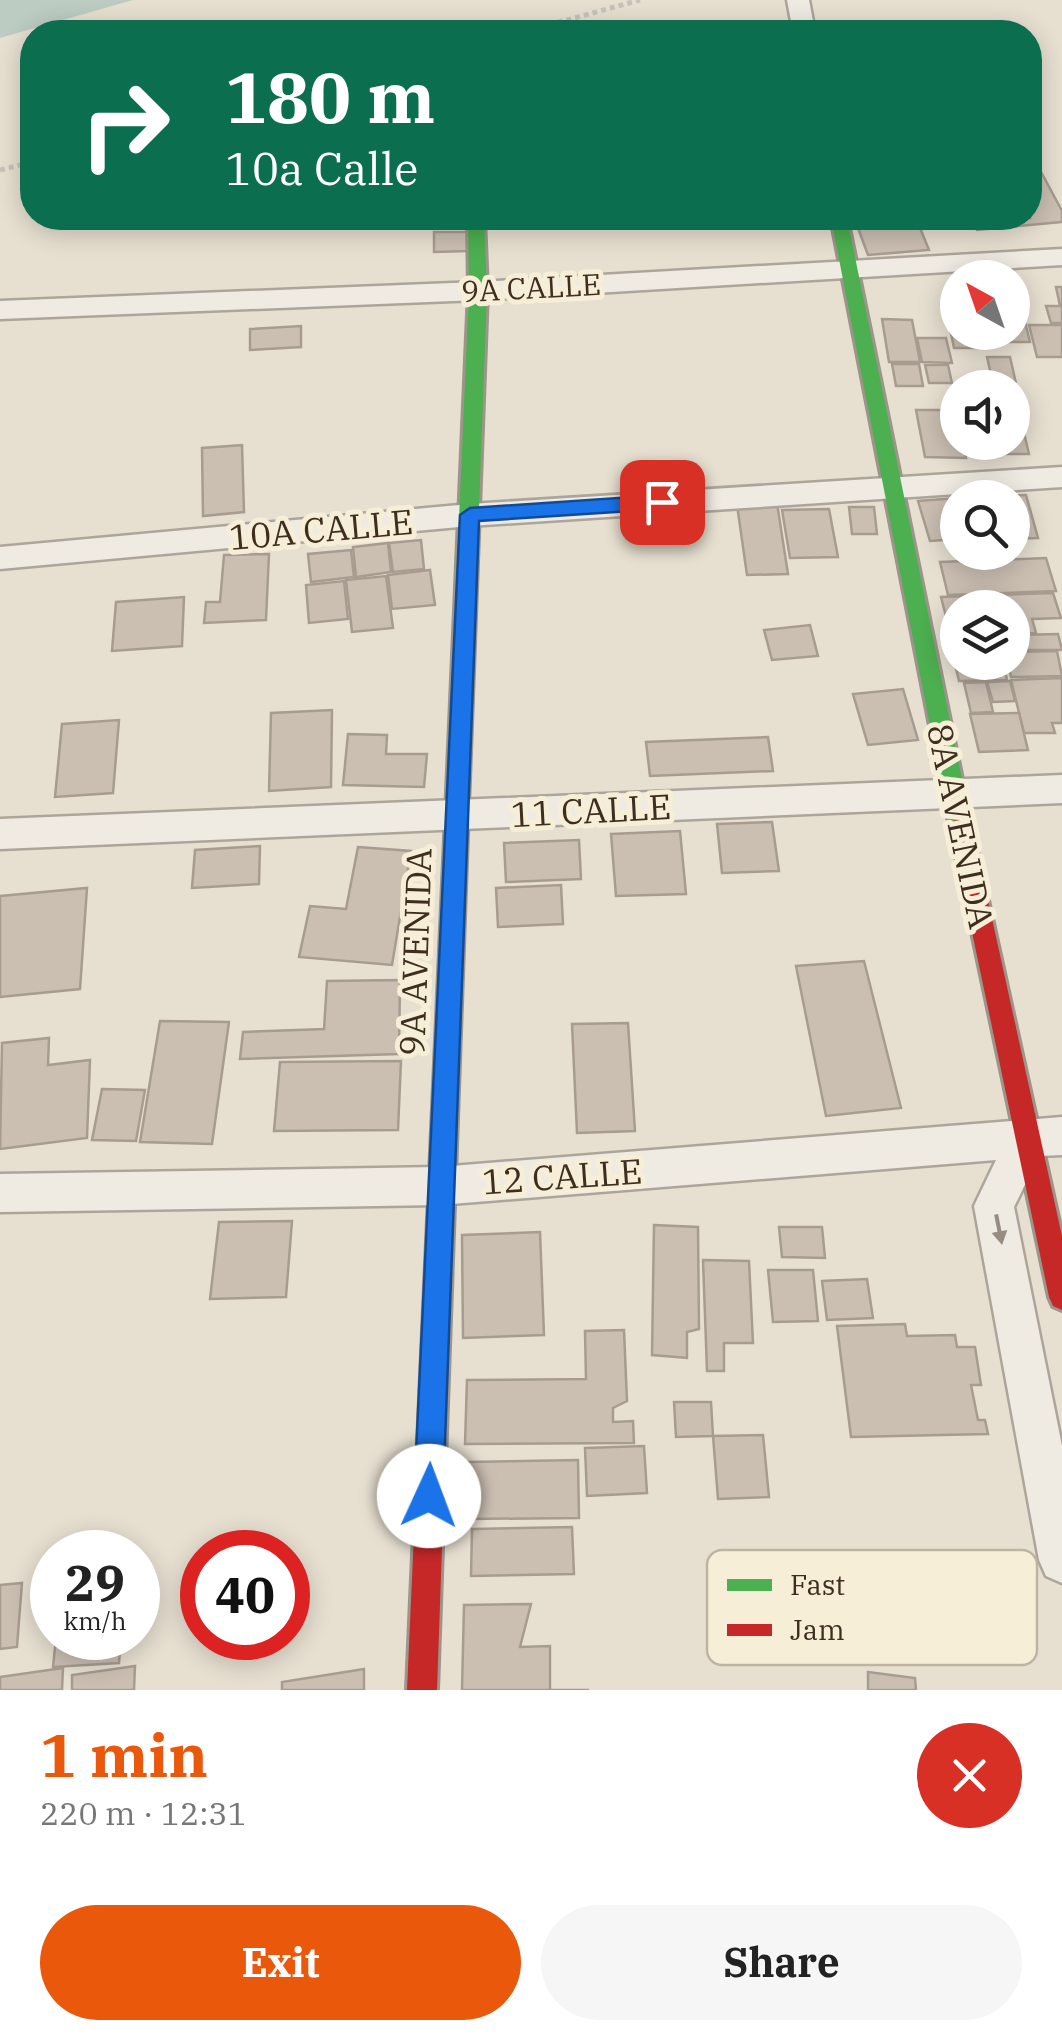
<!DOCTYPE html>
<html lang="en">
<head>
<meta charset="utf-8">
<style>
  body { margin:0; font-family:"IBM Plex Serif",serif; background:#f6f6f6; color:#222; height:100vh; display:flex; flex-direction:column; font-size:38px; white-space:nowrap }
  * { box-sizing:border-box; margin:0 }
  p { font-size:32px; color:#767676 }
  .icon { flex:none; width:55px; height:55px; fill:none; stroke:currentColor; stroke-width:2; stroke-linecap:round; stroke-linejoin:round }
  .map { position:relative; height:1690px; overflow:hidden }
  .panel { display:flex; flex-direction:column; background:#fff; flex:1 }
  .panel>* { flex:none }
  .banner { position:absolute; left:20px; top:20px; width:1022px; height:210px; border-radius:40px; box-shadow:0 5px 25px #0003; background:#0b6e4f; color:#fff; overflow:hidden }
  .needle { width:65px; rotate:320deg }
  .buttons { position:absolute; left:940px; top:260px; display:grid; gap:20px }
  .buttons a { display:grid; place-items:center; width:90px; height:90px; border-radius:50%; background:#fff; box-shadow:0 5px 25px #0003; font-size:50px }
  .speed { position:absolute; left:30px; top:1530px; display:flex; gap:20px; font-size:50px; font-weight:700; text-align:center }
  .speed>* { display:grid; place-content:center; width:130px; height:130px; border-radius:50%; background:#fff; box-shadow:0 5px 25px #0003; line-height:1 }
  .speed small { font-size:25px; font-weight:400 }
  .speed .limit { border:15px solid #d22; background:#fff; color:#111 }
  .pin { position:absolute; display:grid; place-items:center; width:85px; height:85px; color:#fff; margin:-42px; border-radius:20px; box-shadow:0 5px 15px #0006 }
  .me { position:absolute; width:110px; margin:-55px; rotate:2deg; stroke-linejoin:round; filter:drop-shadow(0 0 8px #0008) }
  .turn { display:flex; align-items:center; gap:35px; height:210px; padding:0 40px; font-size:45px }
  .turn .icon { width:130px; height:130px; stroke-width:2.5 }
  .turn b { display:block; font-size:70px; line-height:85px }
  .round { display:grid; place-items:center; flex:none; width:105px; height:105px; border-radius:52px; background:#f6f6f6 }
  .head { display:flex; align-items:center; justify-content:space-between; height:170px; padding:0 40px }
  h1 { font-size:60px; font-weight:800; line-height:75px; color:#ea580c }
  .button { display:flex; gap:20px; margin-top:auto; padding:20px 40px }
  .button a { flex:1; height:115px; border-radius:60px; background:#ea580c; color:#fff; font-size:40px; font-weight:800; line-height:115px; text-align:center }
  .button a+a { background:#f6f6f6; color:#222 }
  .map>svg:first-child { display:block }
  .water { fill:#bcccc2 }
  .building { fill:#cbbfb2; stroke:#a89c90; stroke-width:2.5 }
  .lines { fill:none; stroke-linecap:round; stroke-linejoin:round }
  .street-casing { stroke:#ada599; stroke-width:5 }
  .fast-casing { stroke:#9c958a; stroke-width:6 }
  .jam-casing { stroke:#9c958a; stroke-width:6 }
  .path { stroke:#c8c2b9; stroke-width:5; stroke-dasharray:5 4; stroke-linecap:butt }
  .street { fill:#efebe3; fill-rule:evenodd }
  .fast { fill:#4caf50; fill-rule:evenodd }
  .jam { fill:#c62828; fill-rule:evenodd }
  .oneway { fill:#968c82 }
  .route { fill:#1a73e8; stroke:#114b97; stroke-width:2.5 }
  .labels { text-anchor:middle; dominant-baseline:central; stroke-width:10; stroke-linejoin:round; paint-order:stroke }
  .far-street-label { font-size:30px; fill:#3d2e20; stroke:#f7eed8 }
  .street-label { font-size:35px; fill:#3d2e20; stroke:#f7eed8 }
  .key { fill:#f7eed8; stroke:#bfb4a1; stroke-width:2.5 }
  .key-label { font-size:28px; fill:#3d2e20 }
</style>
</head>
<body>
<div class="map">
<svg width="1062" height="1690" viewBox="0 0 1062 1690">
  <rect width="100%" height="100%" fill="#e7e0d1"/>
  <!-- water -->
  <path class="water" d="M0,0h133l-133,38z"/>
  <!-- building -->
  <g class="building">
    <path d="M1030,170h10l22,41v11l-85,8 -6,-12h59z"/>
    <path d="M918,223l11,27 -61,5 -10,-27z"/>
    <path d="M434,232h34v19l-34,1z"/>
    <path d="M1056,287h6v36h-11l-5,-17h14z"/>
    <path d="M1012,310h10l8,32h-22z"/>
    <path d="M882,319l30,1 8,42h-31z"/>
    <path d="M948,319h10v13h19l4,16h-27z"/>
    <path d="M1029,325h33v32h-25z"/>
    <path d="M301,326v21l-51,3v-21z"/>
    <path d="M917,338h29l6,25 -30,-1z"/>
    <path d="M987,357h23l8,35 -24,-4z"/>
    <path d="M892,364h27l4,22h-27z"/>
    <path d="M925,365h23l4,18h-23z"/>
    <path d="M916,410h40l2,32h5l3,16 -41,-1z"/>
    <path d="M1012,429h11l6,25h-57l-3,-12h43z"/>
    <path d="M242,445l2,67 -41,4 -1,-68z"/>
    <path d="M1026,495l12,43 -26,1v-41l-35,-2z"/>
    <path d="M958,498v41l-28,2 -12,-40z"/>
    <path d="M777,503l11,71 -41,1 -10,-70z"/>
    <path d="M849,507h25l3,27h-25z"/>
    <path d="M829,509l9,48 -48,1 -8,-48z"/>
    <path d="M421,540l3,29 -31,3 -4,-29z"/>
    <path d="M388,543l3,29 -35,5 -3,-30z"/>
    <path d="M351,550l3,27 -43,5 -3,-28z"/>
    <path d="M269,554l-3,66 -62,3 2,-21h14l4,-47z"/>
    <path d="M1046,558l10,33 -108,4 -8,-33z"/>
    <path d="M430,570l5,35 -43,4 -4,-34z"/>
    <path d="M386,576l7,52 -41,4 -6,-52z"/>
    <path d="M344,581l4,38 -39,4 -3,-38z"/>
    <path d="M1053,593l8,25 -29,1 4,14 -24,1v-26h-54v28h-7l-10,-39z"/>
    <path d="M184,597l-2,49 -70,5 4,-49z"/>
    <path d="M810,625l8,31 -46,4 -8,-30z"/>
    <path d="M1058,634l4,16h-40l-4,-15z"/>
    <path d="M951,648h7v14h45l4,18 -48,1z"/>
    <path d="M1057,651l5,25 -51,1 -3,-15h4v-10z"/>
    <path d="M1062,678v45h-10l3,10h-31l-13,-53z"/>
    <path d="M1010,681l5,20 -22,1 -6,-20z"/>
    <path d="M986,682l7,30 -22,1 -7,-30z"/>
    <path d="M903,689l15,51 -50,5 -15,-51z"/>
    <path d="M332,710l-1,77 -62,4 2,-78z"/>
    <path d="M1019,713l9,37 -49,2 -9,-38z"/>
    <path d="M119,720l-6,73 -58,4 7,-73z"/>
    <path d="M348,734l39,1 -1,19h41l-3,33 -81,-2z"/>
    <path d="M768,737l5,34 -123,5 -4,-34z"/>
    <path d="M772,822l7,49 -57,2 -5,-49z"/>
    <path d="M680,831l6,63 -70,2 -5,-62z"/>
    <path d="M579,840l2,39 -75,3 -2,-39z"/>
    <path d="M260,846l-1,38 -67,4 3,-38z"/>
    <path d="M358,847l53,4 -19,114 -93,-8 11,-51 36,3z"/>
    <path d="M561,885l2,39 -65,3 -2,-39z"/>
    <path d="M87,888l-7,101 -80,8v-101z"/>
    <path d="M864,961l37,147 -75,8 -30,-150z"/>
    <path d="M400,980l-1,74 -159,5 3,-27 81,-3 3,-48z"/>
    <path d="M160,1021l69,1 -17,122 -72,-2z"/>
    <path d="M628,1023l7,108 -58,2 -5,-109z"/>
    <path d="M49,1038l-1,27 42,-5 -3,78 -87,11 2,-106z"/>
    <path d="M401,1061l-3,69 -124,1 6,-69z"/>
    <path d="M102,1089l43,1 -9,51 -44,-1z"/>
    <path d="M292,1221l-6,76 -76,2 9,-77z"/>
    <path d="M654,1225l44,2 1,102 -12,3v26l-35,-3z"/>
    <path d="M779,1227h43l3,31 -43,-1z"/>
    <path d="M540,1232l4,103 -81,3 -1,-103z"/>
    <path d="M703,1260l46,1 4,82h-29v28h-17z"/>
    <path d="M768,1270h45l5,51 -45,1z"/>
    <path d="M867,1279l6,39 -46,2 -5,-39z"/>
    <path d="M905,1324l2,12 48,-1 2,12h18l6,38h-10l7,35h7l3,14 -137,3 -14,-111z"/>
    <path d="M624,1330l3,71 -14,7v14l20,-1 1,22 -169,1 2,-64 119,-1 -1,-48z"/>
    <path d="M674,1402h37l2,34 -37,1z"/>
    <path d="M763,1435l6,62 -51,2 -5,-63z"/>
    <path d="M644,1446l3,47 -60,3 -2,-48z"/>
    <path d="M578,1460l1,58 -113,1 1,-57z"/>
    <path d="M572,1527l2,47 -103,2 1,-47z"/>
    <path d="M22,1583l-5,64 -17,2v-64z"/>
    <path d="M531,1604l-11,43 30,-1v44h39h-127l2,-85z"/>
    <path d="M56,1638h65l-2,25 -66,4z"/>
    <path d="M135,1666l-1,24h-62v-15z"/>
    <path d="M63,1668l-1,22h-62v-13z"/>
    <path d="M364,1669v21h-82v-8z"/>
    <path d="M868,1672l47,6 1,12h-48z"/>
  </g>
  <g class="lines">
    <!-- street casing -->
    <g class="street-casing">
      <g id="street">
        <path d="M787,0h22l6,32h-22z"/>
        <path d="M1062,249v16l-584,35 -478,19v-18l478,-19z"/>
        <path d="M1062,467v20l-592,39 -470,43v-22l470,-43z"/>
        <path d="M1062,775v28l-1062,46v-30z"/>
        <path d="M1062,1117v38l-23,1 -25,51 48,239v137l-16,-7 -7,-16 -65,-354 22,-46 -557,45 -439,7v-38l439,-7z"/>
      </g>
    </g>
    <!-- fast casing -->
    <g class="fast-casing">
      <g id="fast">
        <path d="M468,218h16l3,73 -21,570 -3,7h-16l-3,-7 25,-570z"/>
        <path d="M831,218h16l125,610 -3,7h-16l-3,-7z"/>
      </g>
    </g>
    <!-- jam casing -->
    <g class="jam-casing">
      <g id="jam">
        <path d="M961,819l8,2 3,7 90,408v74l-9,-4 -4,-9 -99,-469 3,-7z"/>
        <path d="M455,851l8,3 3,7 -29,829h-30l37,-829 3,-7z"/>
      </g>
    </g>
    <!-- path -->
    <g class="path">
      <path d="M523,32l117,-32"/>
      <path d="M0,170l32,-8"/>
    </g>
    <!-- street -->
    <use href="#street" class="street"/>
    <!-- fast -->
    <use href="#fast" class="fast"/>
    <!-- jam -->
    <use href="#jam" class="jam"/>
  </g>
  <!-- one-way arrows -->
  <defs><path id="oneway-solid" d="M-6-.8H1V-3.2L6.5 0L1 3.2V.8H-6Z" transform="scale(2.5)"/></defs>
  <use class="oneway" href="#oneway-solid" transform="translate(999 1229) rotate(79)"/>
  <!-- route -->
  <path class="route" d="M662,495l10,7 -10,7 -183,12 -36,975 -4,10 -10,5 -11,-5 -4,-10 46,-981 10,-7z"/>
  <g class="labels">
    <!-- far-street labels -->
    <g class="far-street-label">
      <text transform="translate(531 287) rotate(-3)">9A CALLE</text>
    </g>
    <!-- street labels -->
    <g class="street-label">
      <text transform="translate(321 529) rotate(-5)">10A CALLE</text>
      <text transform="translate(591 810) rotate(-3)">11 CALLE</text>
      <text transform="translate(961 826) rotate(78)">8A AVENIDA</text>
      <text transform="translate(415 952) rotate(-88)">9A AVENIDA</text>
      <text transform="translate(562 1176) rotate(-4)">12 CALLE</text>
    </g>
  </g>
  <!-- legend -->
  <rect x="707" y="1550" width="330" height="115" rx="15" class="key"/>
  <rect x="727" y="1579" width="45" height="12" fill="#4caf50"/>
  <rect x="727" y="1624" width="45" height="12" fill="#c62828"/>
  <g class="key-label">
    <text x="790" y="1595">Fast</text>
    <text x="790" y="1640">Jam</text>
  </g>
</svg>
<div class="buttons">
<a><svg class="needle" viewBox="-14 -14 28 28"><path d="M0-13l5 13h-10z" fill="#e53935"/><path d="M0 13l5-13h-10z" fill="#767676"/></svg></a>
<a><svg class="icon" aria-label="sound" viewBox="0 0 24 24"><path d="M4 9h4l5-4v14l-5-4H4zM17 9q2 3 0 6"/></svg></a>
<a><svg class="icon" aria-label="search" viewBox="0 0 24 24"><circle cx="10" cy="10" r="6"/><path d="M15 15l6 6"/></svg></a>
<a><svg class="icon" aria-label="layers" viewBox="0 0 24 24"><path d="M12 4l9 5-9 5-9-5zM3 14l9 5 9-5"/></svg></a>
</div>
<div class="speed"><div>29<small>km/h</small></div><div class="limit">40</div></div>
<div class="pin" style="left:662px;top:502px;background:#d93025"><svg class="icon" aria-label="arrive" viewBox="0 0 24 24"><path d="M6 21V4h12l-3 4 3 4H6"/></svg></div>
<svg class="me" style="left:429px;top:1496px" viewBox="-20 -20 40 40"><circle r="19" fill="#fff"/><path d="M0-13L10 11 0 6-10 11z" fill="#1a73e8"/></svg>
<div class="banner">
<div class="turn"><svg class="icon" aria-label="right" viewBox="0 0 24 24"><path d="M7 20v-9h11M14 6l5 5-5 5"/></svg><div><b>180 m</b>10a Calle</div></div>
</div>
</div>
<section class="panel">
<div class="head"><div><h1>1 min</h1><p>220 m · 12:31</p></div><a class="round" style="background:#d93025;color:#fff"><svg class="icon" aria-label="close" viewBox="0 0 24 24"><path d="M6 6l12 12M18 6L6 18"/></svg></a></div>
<div class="button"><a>Exit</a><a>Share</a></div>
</section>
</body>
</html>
